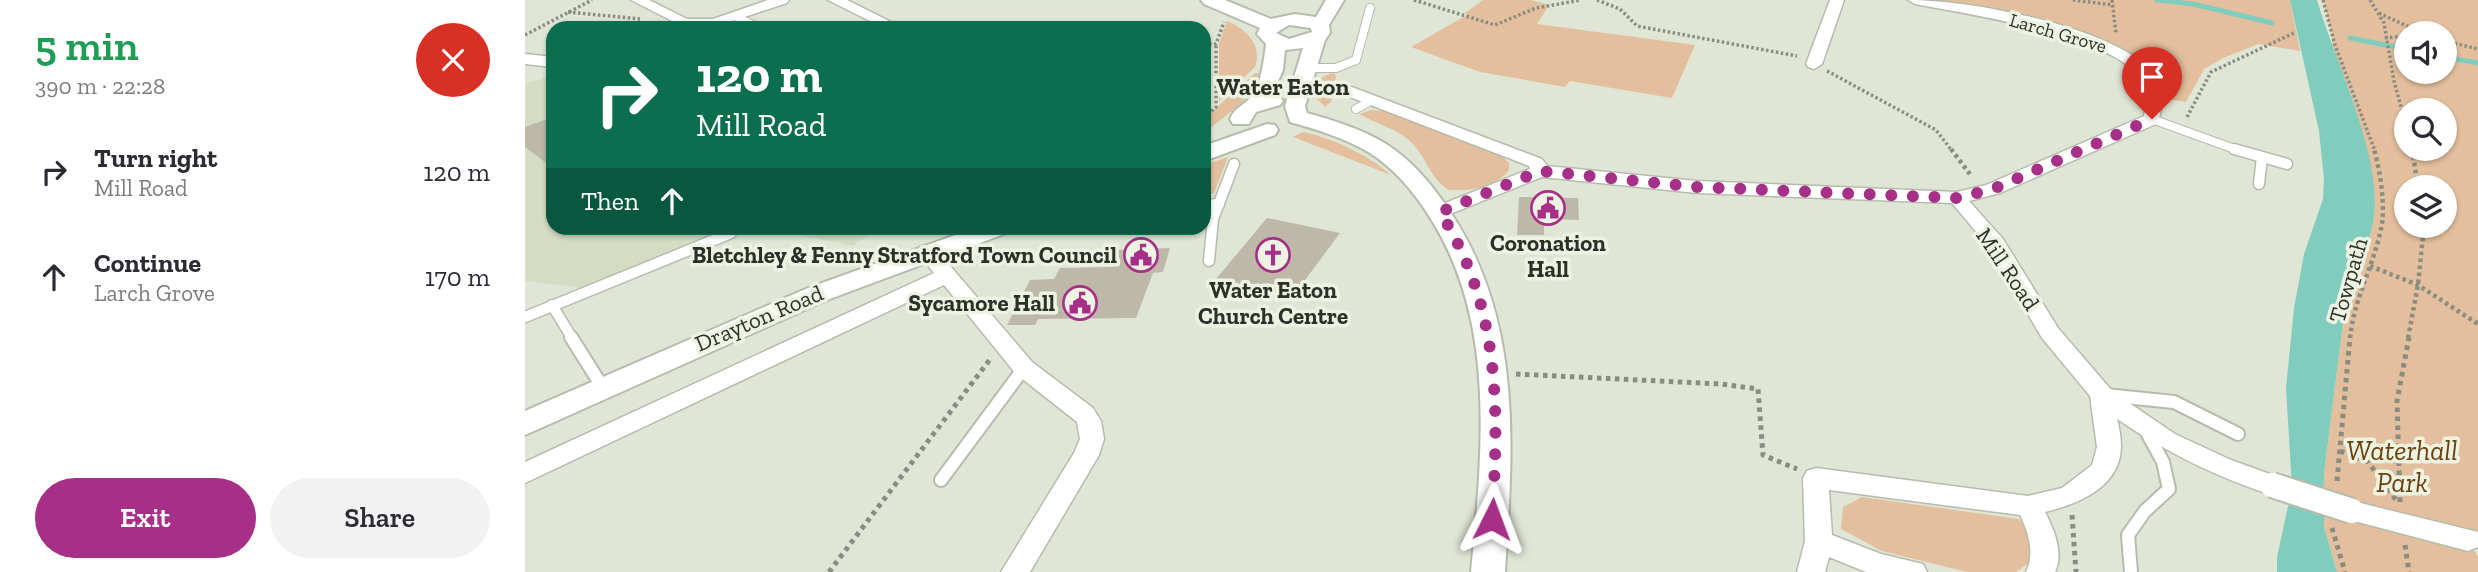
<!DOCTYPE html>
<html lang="en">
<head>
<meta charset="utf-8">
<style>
  body { margin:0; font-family:"Zilla Slab",serif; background:#f2f2f3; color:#2b2b33; height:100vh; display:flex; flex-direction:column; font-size:26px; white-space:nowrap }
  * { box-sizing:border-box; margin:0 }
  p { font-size:23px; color:#7c7c81 }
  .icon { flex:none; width:38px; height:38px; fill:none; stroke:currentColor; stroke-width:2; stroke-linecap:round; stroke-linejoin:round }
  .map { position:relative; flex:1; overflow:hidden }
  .side { display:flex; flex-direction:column; background:#fff; width:525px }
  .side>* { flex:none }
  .banner { position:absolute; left:21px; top:21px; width:665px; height:214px; border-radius:21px; box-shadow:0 2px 5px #0004; background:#0b6e4f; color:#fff; overflow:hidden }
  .tools { position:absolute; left:1869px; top:21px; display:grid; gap:14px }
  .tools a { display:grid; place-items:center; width:63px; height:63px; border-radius:50%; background:#fff; box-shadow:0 2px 5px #0004; font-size:35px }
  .pin { position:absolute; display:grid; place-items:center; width:60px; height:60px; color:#fff; margin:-72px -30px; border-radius:50% 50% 50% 0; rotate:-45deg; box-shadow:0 0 7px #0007 }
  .pin .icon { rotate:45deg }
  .me { position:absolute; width:77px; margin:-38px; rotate:3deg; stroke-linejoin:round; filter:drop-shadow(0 0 5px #0008) }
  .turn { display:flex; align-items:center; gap:24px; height:147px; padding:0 35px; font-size:32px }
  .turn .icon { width:91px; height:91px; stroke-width:2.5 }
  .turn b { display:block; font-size:49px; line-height:60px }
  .then { display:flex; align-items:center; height:66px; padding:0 35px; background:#0003; gap:14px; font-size:26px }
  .round { display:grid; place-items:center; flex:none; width:74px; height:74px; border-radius:37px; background:#f2f2f3 }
  .head { display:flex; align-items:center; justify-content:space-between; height:119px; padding:0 35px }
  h1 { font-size:42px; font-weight:600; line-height:52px; color:#1e9e55 }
  .primary-button { display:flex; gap:14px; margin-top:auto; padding:14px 35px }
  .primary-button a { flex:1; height:80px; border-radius:42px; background:#a62f87; color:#fff; font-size:28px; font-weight:600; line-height:80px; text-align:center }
  .primary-button a+a { background:#f2f2f3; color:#2b2b33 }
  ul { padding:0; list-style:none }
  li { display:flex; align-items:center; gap:21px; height:105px; padding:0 35px }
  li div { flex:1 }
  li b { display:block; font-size:26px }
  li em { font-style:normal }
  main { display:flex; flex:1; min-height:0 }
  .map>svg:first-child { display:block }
  .built { fill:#d4dcc4 }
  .green { fill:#e3bf9d; fill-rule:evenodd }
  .water { fill:#80cdbd }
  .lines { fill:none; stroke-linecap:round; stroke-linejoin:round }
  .stream { stroke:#80cdbd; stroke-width:5 }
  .building { fill:#bdb8a8 }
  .service-far2-casing { stroke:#b6bcac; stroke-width:10 }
  .service-far1-casing { stroke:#b6bcac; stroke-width:13 }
  .service-casing { stroke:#b6bcac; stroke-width:16 }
  .minor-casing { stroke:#b6bcac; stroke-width:3 }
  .tertiary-casing { stroke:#b6bcac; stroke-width:4 }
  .path-far2 { stroke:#898d81; stroke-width:3.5; stroke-dasharray:2.5 2.5; stroke-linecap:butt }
  .path-far1 { stroke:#898d81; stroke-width:4.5; stroke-dasharray:3.5 3.5; stroke-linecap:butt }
  .path { stroke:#898d81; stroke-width:5; stroke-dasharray:4.5 4.5; stroke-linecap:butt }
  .service-far2 { stroke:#fff; stroke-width:8 }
  .service-far1 { stroke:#fff; stroke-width:10 }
  .service { stroke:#fff; stroke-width:12 }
  .minor { fill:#fff; fill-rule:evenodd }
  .tertiary { fill:#fff; fill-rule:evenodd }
  .minor-bridge-casing { stroke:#b6bcac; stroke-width:28; stroke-linecap:butt }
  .minor-bridge { stroke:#fff; stroke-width:24 }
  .route { stroke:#a62f87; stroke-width:12; stroke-dasharray:0 21.6 }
  .labels { text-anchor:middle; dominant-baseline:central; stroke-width:7; stroke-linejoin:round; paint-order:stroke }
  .far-street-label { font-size:19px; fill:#2d2f29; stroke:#edf3e2 }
  .poi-label { font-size:23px; font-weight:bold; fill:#2d2f29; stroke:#edf3e2 }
  .street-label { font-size:23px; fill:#2d2f29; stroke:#edf3e2 }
  .far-district-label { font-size:24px; font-weight:bold; fill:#2d2f29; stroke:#edf3e2 }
  .near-park-label { font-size:28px; font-style:italic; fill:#6c410a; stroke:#edf3e2 }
</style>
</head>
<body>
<main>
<section class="side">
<div class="head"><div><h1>5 min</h1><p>390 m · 22:28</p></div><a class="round" style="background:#d93025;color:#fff"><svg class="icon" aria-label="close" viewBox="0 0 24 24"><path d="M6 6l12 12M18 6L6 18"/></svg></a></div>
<ul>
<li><svg class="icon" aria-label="right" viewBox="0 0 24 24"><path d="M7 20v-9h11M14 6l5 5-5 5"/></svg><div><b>Turn right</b><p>Mill Road</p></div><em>120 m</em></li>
<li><svg class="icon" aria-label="ahead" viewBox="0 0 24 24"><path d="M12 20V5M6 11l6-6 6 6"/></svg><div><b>Continue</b><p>Larch Grove</p></div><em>170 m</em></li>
</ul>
<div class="primary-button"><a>Exit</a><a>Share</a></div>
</section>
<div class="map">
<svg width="1953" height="572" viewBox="0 0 1953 572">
  <rect width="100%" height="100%" fill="#e0e6d5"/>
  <!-- built -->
  <g class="built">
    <path d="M28,76v152h176l-145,60 -59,-7v-197z"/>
    <path d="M240,228h113l-25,18z"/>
  </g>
  <!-- green -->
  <g class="green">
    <path d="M958,0h48l18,5 -12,19 158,21 -23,53 -102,-17 -5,6 -85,-15 -69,-25 56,-32 -2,-2z"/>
    <path d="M1410,0h355l10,51 -41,-7 -36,14 -19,11 -18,33 -18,-3 -15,-28 -53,-33 -39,-13z"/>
    <path d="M1798,0h155v542l-9,-1 9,16v15h-141l-13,-45v-54l20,-158c6,-32 23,-60 29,-92 9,-48 -25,-130 -41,-176v-12zM1881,33h39v39h-39zM1881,110h39v39h-39zM1881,187h39v39h-39z"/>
    <path d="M702,21c19,8 36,24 28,46l-36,34v-58z"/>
    <path d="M730,73h5l-17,29 -39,31v-14z"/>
    <path d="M809,73l2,3 -5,26 -6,5 -10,-10c-1,-15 4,-21 19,-24z"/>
    <path d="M846,110l15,1 115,44 8,8v7c-14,18 -38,21 -60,20 -18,-10 -23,-33 -37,-47 -15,-15 -36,-19 -53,-29z"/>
    <path d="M778,132c30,6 65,23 88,43l-98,-38z"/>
    <path d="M703,157l-14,36 -10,4v-32z"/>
    <path d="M1337,497l157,22 13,17 -1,25 -15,11h-49l-85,-21 -41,-22 2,-22z"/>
  </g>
  <!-- water -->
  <path class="water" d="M1765,0h27c18,62 68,160 56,223 -6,32 -23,60 -29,92l-20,158v54l13,45h-60v-15l15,-69 -6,-100 8,-80 10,-54 19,-55 1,-20 -5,-48z"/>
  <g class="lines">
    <!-- stream -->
    <g class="stream">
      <path d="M1632,0l36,4 79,19"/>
      <path d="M1825,38l56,11"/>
      <path d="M1920,57l33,6"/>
    </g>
  </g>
  <!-- building -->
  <g class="building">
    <path d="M28,117v51l-28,-21v-20z"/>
    <path d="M994,197l59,1 1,22 -35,-1v16h-27z"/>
    <path d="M742,218l73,15 -46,62 -78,-16z"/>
    <path d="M645,248l-7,24 -10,1 -17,45 -98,1 -3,6h-28l23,-45 24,-1 6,-11 50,-1 6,-17z"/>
  </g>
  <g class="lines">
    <!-- service-far2 casing -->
    <g class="service-far2-casing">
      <g id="service-far2">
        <path d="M210,16l24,12"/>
        <path d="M782,68h29l20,-8 14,-52"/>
        <path d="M831,109l16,-9"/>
        <path d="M1627,119l88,32"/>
      </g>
    </g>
    <!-- service-far1 casing -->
    <g class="service-far1-casing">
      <g id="service-far1">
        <path d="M1709,149l53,15"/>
        <path d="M1734,184l3,-27"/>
        <path d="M679,205l15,-1"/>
        <path d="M684,261l4,-42 21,-55"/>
        <path d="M27,305l20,33"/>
        <path d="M0,317l206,-84"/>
      </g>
    </g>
    <!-- service casing -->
    <g class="service-casing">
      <g id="service">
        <path d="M46,337l32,51"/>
        <path d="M1580,395l69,7 64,32"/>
        <path d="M416,480l83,-112"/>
        <path d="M1606,572l-3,-37 17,-24 24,-22 -6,-27 -18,-33"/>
      </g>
    </g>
    <!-- minor casing -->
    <g class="minor-casing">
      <g id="minor">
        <path d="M106,0h18l38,19h26l55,-19h21l-2,3 -73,24h-30z"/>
        <path d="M303,0h19l56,28h-19z"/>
        <path d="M1305,0h14l-22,64 -8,5 -6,-2 -2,-3z"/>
        <path d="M1383,0c62,0 193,25 240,67 7,7 13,19 16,28l-6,28 -158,70 -31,8 34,38 55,89 55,64 62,42 56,26 50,18 4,7 -4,7 -9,3c-56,-18 -106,-43 -155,-76 2,8 4,18 4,27 0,41 -43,58 -76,66 9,17 19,42 10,60h-29c9,-18 3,-39 -6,-57l-191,-25 3,45 49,19 42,10 4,8h-61l-37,-15 -4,15h-28l8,-31 -2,-63 4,-7 9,-3 212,28 34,-8 30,-23 5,-18 -7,-51 -48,-58 -54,-92 -36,-43 -255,-10 -155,-16 -102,41 -7,-2 -3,-4 3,-4 97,-39 -1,-3 -192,-74 -2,-3 2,-3h12l193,73 5,7 150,15 260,11 29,-7 158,-69c3,-15 4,-27 -6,-40 -31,-42 -172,-62 -223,-72z"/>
        <path d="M0,54l28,3v10l-28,-3z"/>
        <path d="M402,245l7,2 98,115 61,46 8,13 3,18 -5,16 -69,117h-29l73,-119 6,-14 -3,-17 -61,-48 -72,-89 -419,198v-21l409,-189 -17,-22 3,-4z"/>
        <path d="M1827,501l126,31v15l-10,4 -125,-33 -4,-7 4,-7z"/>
      </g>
    </g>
    <!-- tertiary casing -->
    <g class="tertiary-casing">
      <g id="tertiary">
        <path d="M676,0h24l46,19 24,-5 21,3 10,-17h18l-15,25 1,8 -5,7 -20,66 2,7c28,8 55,16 79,31 27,17 48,43 65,69 72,109 62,234 54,359h-34c11,-118 26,-248 -40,-353 -16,-26 -36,-50 -61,-66 -25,-15 -52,-23 -80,-31l-5,-16 18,-58 -18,2 -2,20 -11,25 8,2 3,4 -3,4 -24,7 -7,12h-16l-3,-5c5,-12 12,-12 19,-20 12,-11 15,-40 17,-55l-9,-10 3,-6 -56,-24zM764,25l22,3 1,4 -23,7 -13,-6z"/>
        <path d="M742,124l8,1 3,5 -3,5 -71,26v-15z"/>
        <path d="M450,228h35l-3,5 -180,67 -302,135v-24l283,-123z"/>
      </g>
    </g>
    <!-- path-far2 -->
    <g class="path-far2">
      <path d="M889,0l81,25 41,-17 45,-8"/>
      <path d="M1072,0l23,9 17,17 160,30"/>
      <path d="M1548,0l40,5"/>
      <path d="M1587,0l4,34"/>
      <path d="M1798,0l12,45 40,106"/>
      <path d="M1845,0l14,23 10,58 12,44"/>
      <path d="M43,12l72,7"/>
      <path d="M1854,13l43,20"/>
      <path d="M0,35l67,-35"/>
      <path d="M1860,38l21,-2"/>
      <path d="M1920,41l33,8"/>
      <path d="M679,44h12l8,-22"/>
      <path d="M1302,71l109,59 16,21"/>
      <path d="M1662,117l24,-45 85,-40"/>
      <path d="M679,118l12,-11v-63"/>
    </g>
    <!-- path-far1 -->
    <g class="path-far1">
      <path d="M1426,149l21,28"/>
      <path d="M1887,149l6,38"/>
      <path d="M1845,266l48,19 60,39"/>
      <path d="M1825,338c4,-40 25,-75 32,-114 3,-23 -2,-53 -8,-75"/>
      <path d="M1883,338l10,-53 6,-59"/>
    </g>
    <!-- path -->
    <g class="path">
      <path d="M991,374l205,10 37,5 5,66 34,14"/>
      <path d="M1815,451l28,11 28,38"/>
      <path d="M1812,481l13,-144"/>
      <path d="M1875,502l-3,-101 12,-64"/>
      <path d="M1547,515l4,57"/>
      <path d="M1807,528l13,44"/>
      <path d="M1880,545l4,27"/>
      <path d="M304,572l162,-214"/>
    </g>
    <!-- service-far2 -->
    <use href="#service-far2" class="service-far2"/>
    <!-- service-far1 -->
    <use href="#service-far1" class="service-far1"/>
    <!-- service -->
    <use href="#service" class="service"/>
    <!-- minor -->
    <use href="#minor" class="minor"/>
    <!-- tertiary -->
    <use href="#tertiary" class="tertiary"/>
    <!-- minor-bridge casing -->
    <g class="minor-bridge-casing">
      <path id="minor-bridge" d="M1747,485l80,26"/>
    </g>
    <!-- minor-bridge -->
    <use href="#minor-bridge" class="minor-bridge"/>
  </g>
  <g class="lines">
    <!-- route -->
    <path class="route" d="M967,519c7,-110 9,-211 -52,-307l100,-41 157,16 260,11 36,-9 159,-70"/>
  </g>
  <!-- icons -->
  <defs>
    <g id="civic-ring" transform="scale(1.75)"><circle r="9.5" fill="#edf3e2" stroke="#a62f87" stroke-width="1.5"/><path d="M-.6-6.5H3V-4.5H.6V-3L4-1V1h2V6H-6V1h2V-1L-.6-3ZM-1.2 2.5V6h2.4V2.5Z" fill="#a62f87"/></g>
    <g id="church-ring" transform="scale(1.75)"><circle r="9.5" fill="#edf3e2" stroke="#a62f87" stroke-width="1.5"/><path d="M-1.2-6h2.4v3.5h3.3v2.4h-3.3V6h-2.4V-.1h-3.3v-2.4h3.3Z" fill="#a62f87"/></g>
  </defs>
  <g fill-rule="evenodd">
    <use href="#civic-ring" x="1023" y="208"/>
    <use href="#civic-ring" x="616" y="255"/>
    <use href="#church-ring" x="748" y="255"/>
    <use href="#civic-ring" x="555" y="303"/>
  </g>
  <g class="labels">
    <!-- far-street labels -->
    <g class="far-street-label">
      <text transform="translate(1533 33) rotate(16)">Larch Grove</text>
    </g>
    <!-- poi labels -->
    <g class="poi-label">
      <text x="1023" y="243">Coronation<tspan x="1023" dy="26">Hall</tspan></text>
      <text x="592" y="255" text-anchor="end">Bletchley &amp; Fenny Stratford Town Council</text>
      <text x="748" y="290">Water Eaton<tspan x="748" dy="26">Church Centre</tspan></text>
      <text x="530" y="303" text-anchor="end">Sycamore Hall</text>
    </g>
    <!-- street labels -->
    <g class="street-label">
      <text transform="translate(1483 269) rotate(56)">Mill Road</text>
      <text transform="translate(1823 280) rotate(-74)">Towpath</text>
      <text transform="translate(234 318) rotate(-23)">Drayton Road</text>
    </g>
    <!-- far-district labels -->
    <g class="far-district-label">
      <text x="758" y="86">Water Eaton</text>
    </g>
    <!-- near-park labels -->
    <g class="near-park-label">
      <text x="1877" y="450">Waterhall<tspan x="1877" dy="32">Park</tspan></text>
    </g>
  </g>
</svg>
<div class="tools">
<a><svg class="icon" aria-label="sound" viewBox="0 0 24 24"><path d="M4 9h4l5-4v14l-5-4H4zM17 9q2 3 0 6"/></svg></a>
<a><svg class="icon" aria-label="search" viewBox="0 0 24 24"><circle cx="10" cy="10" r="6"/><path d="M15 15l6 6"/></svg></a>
<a><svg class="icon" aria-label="layers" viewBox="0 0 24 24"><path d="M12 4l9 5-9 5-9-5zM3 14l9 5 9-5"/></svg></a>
</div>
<div class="pin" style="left:1627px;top:119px;background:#d93025"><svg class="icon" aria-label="arrive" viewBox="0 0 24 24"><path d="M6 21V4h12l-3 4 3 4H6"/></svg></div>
<svg class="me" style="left:967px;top:519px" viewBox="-20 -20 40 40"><path d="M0-17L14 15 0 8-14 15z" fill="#a62f87" stroke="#fff" stroke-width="4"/></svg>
<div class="banner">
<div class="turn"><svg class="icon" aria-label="right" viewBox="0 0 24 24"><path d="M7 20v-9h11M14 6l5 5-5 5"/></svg><div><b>120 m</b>Mill Road</div></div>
<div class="then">Then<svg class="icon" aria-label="ahead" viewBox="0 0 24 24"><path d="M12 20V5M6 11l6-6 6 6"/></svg></div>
</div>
</div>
</main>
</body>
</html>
